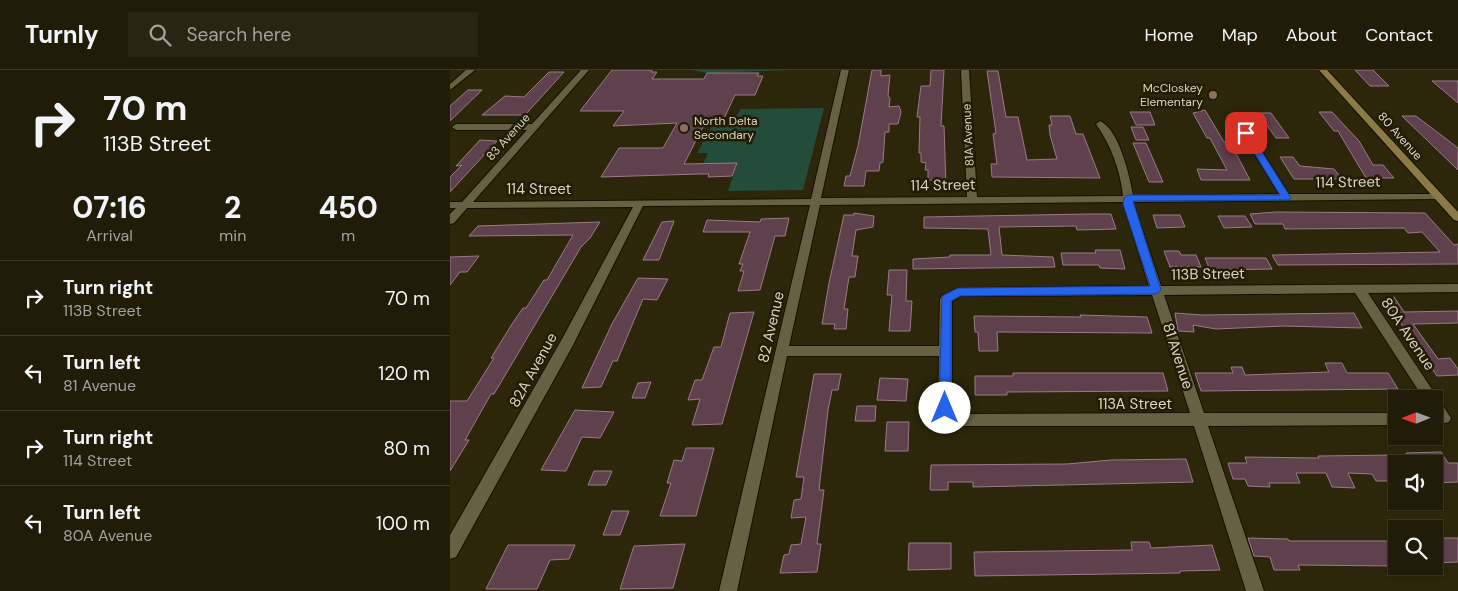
<!DOCTYPE html>
<html lang="en">
<head>
<meta charset="utf-8">
<style>
  body { margin:0; font-family:"DM Sans",sans-serif; background:#292512; color:#f1f3f6; height:100vh; display:flex; flex-direction:column; font-size:19px; white-space:nowrap }
  * { box-sizing:border-box; margin:0 }
  p { font-size:16px; color:#a2a19c }
  .icon { flex:none; width:28px; height:28px; fill:none; stroke:currentColor; stroke-width:2; stroke-linecap:round; stroke-linejoin:round }
  .map { position:relative; flex:1; overflow:hidden }
  .side { display:flex; flex-direction:column; background:#211c08; width:450px }
  .side>* { flex:none }
  .hud { background:#211c08; color:#f1f3f6; overflow:hidden }
  .needle { width:32px; rotate:269deg }
  .buttons { position:absolute; left:938px; top:320px; display:grid; gap:10px }
  .buttons a { display:grid; place-items:center; width:55px; height:55px; border-radius:0px; background:#211c08; box-shadow:0 1px 4px #0004,0 0 0 1px #3e3a29; font-size:25px }
  .pin { position:absolute; display:grid; place-items:center; width:42px; height:42px; color:#fff; margin:-21px; border-radius:10px; box-shadow:0 2px 8px #0006 }
  .me { position:absolute; width:55px; margin:-28px; rotate:0deg; stroke-linejoin:round; filter:drop-shadow(0 0 4px #0008) }
  .turn { display:flex; align-items:center; gap:18px; height:105px; padding:0 20px; font-size:22px }
  .turn .icon { width:65px; height:65px; stroke-width:2.5 }
  .turn b { display:block; font-size:35px; line-height:42px }
  .eta { display:flex; justify-content:space-evenly; align-items:center; height:85px; text-align:center }
  .eta b { font-size:30px; font-weight:700; line-height:35px }
  ul { padding:0; list-style:none }
  li { display:flex; align-items:center; gap:15px; height:75px; padding:0 20px; border-top:1px solid #3e3a29 }
  li div { flex:1 }
  li b { display:block; font-size:19px }
  li em { font-style:normal }
  header { display:flex; align-items:center; gap:30px; box-sizing:border-box; height:70px; padding:0 25px; background:#211c08; border-bottom:1px solid #3e3a29 }
  header strong { font-size:24px }
  nav { display:flex; gap:28px; margin-inline-start:auto; font-size:18px }
  .search { width:350px; height:45px; background:#292512; display:flex; align-items:center; gap:12px; box-sizing:border-box; padding:0 18px; border-radius:0px; color:#a2a19c; font-size:19px }
  main { display:flex; flex:1; min-height:0 }
  .map>svg:first-child { display:block }
  .green { fill:#234c3b }
  .building { fill:#5e414d; stroke:#9a7a87 }
  .lines { fill:none; stroke-linecap:round; stroke-linejoin:round }
  .street-casing { stroke:#140f00; stroke-width:2 }
  .secondary-casing { stroke:#140f00; stroke-width:2 }
  .street { fill:#676144; fill-rule:evenodd }
  .secondary { fill:#8c7a45; fill-rule:evenodd }
  .route { fill:#2563eb; stroke:#184099 }
  .education-dot { fill:#8d6e63; stroke:#221c02; stroke-width:2 }
  .labels { text-anchor:middle; dominant-baseline:central; stroke-width:5; stroke-linejoin:round; paint-order:stroke }
  .far-poi-label { font-size:12px; fill:#d9d6c6; stroke:#221c02; text-anchor:end }
  .far-street-label { font-size:12px; fill:#d9d6c6; stroke:#221c02 }
  .street-label { font-size:15px; fill:#d9d6c6; stroke:#221c02 }
</style>
</head>
<body>
<header>
<strong>Turnly</strong>
<div class="search"><svg class="icon" aria-label="search" viewBox="0 0 24 24"><circle cx="10" cy="10" r="6"/><path d="M15 15l6 6"/></svg>Search here</div>
<nav><a>Home</a><a>Map</a><a>About</a><a>Contact</a></nav>
</header>
<main>
<section class="side">
<div class="hud">
<div class="turn"><svg class="icon" aria-label="right" viewBox="0 0 24 24"><path d="M7 20v-9h11M14 6l5 5-5 5"/></svg><div><b>70 m</b>113B Street</div></div>
</div>
<div class="eta">
<div><b>07:16</b><p>Arrival</p></div>
<div><b>2</b><p>min</p></div>
<div><b>450</b><p>m</p></div>
</div>
<ul>
<li><svg class="icon" aria-label="right" viewBox="0 0 24 24"><path d="M7 20v-9h11M14 6l5 5-5 5"/></svg><div><b>Turn right</b><p>113B Street</p></div><em>70 m</em></li>
<li><svg class="icon" aria-label="left" viewBox="0 0 24 24"><path d="M17 20v-9H6M10 6l-5 5 5 5"/></svg><div><b>Turn left</b><p>81 Avenue</p></div><em>120 m</em></li>
<li><svg class="icon" aria-label="right" viewBox="0 0 24 24"><path d="M7 20v-9h11M14 6l5 5-5 5"/></svg><div><b>Turn right</b><p>114 Street</p></div><em>80 m</em></li>
<li><svg class="icon" aria-label="left" viewBox="0 0 24 24"><path d="M17 20v-9H6M10 6l-5 5 5 5"/></svg><div><b>Turn left</b><p>80A Avenue</p></div><em>100 m</em></li>
</ul>
</section>
<div class="map">
<svg width="1008" height="521" viewBox="0 0 1008 521">
  <rect width="100%" height="100%" fill="#2c260b"/>
  <!-- green -->
  <g class="green">
    <path d="M242,0h98l-83,3z"/>
    <path d="M374,38l-21,82 -75,1 9,-28 -34,1 5,-11h-11l14,-26 19,-1 11,-17z"/>
  </g>
  <!-- building -->
  <g class="building">
    <path d="M162,0h40l-1,2h6l-5,7h52l3,-6h52l-2,3h6l-8,19h-20l-14,30h-17l-20,39 53,-1 -5,13 -24,1 1,-3h-11l-97,3 18,-29h44l14,-25 -64,3 11,-15h-44z"/>
    <path d="M422,0h9v6l9,-1 -2,20 2,4 -1,8 10,-1 2,6 -3,12h-9v8h-4l-2,30 -3,1 -1,8h-13l-2,15h-20l2,-10h4l8,-30z"/>
    <path d="M481,0h13l-3,56h3l2,60h-13v-6h-5v-10h-3l1,-7 -5,-1v-9h-2l1,-36h-3l4,-31h9z"/>
    <path d="M905,0h18l16,16h-19z"/>
    <path d="M537,1h11l8,46h12l9,43 30,-1 -7,-24 -1,-10h3l-2,-9h20l6,18h7l17,44 -108,-1 -1,-13h6l-4,-30 3,-1z"/>
    <path d="M99,2h15l-39,43h-43l23,-19 19,1z"/>
    <path d="M982,11h26v22z"/>
    <path d="M18,20h14l-32,31v-15z"/>
    <path d="M755,40l19,32h6l20,38h-49l-4,-11 30,1 -17,-32h-3l-14,-25z"/>
    <path d="M680,42h20l5,13h-19z"/>
    <path d="M869,42h13l27,29 14,24h10l11,13h-28l-28,-47h-4z"/>
    <path d="M808,43h13l18,25h-13z"/>
    <path d="M952,46h14l42,32v22z"/>
    <path d="M681,57h12l6,13h-13z"/>
    <path d="M30,70l17,1 -47,51v-15l12,-12 -6,1z"/>
    <path d="M683,73h13l17,39h-14z"/>
    <path d="M830,87h13l7,9 34,3 8,10h-48z"/>
    <path d="M826,142l149,1 29,32 4,-1v20l-180,1 -6,-10 168,-3 -18,-20 -14,1 -4,-5 -119,1 -2,-5h-28l-5,-10z"/>
    <path d="M404,143l20,3 -1,11 -17,3 -4,26h6l-3,21h-6l-5,32h4l-2,20h-12l1,-5h-13l7,-41 15,-68h10z"/>
    <path d="M638,144h23l5,15 -39,1 -1,-4 -77,1 3,28 51,2 2,10 -142,2v-10l37,-2v-2h41l-3,-26 -64,-1v-11z"/>
    <path d="M703,145h27l5,12 -28,1z"/>
    <path d="M768,146h27l7,11 -28,1z"/>
    <path d="M339,148l-4,18h-10l-15,54 -22,1 6,-20h-4l3,-7h-4l11,-32h-47l4,-12 53,2 1,-3z"/>
    <path d="M224,151l-15,39h-16l19,-38z"/>
    <path d="M150,152l-10,16 -9,9 -87,147h-3l-26,46h4l-19,31v-70h17l27,-43h-3l21,-34 11,-16h3l18,-28h3l26,-45 -104,1 9,-10z"/>
    <path d="M645,180h25l5,19 -25,-1 -1,-3h-36l-2,-12h35z"/>
    <path d="M714,181h15l2,4h15l5,12h-31z"/>
    <path d="M29,186l-12,16h-7l-10,13v-28z"/>
    <path d="M755,188h61l6,11 -62,1z"/>
    <path d="M439,200h18l-1,31h6l-2,30h-21l3,-36h-5z"/>
    <path d="M188,208l30,1 -11,21 -14,-1 -26,62h-4l-12,26 -19,1 30,-64z"/>
    <path d="M944,227l10,15 54,-1v12l-45,1 25,35 12,-1 8,11v6l-21,1 -51,-74z"/>
    <path d="M304,242l-32,112 -30,1 8,-26 -12,1 7,-20h7l12,-33h7l9,-34z"/>
    <path d="M725,243l27,2 152,-2 8,15 -78,-2 -68,3 -23,-4 1,7 -16,-1z"/>
    <path d="M630,245l67,2 5,16 -155,-1 1,19h-19l-1,-19h-3l-1,-16 107,1z"/>
    <path d="M875,293h17l5,10h41l10,16 -197,2 -6,-18h38l-2,-6h11l3,8 84,-3z"/>
    <path d="M563,303h150l5,18 -161,1v3h-32v-19h38z"/>
    <path d="M364,304h27l-3,16h-6l-4,20 -9,80h5l-7,54h4l-4,28 -37,1 4,-18 5,-1 2,-9 10,-1 5,-27 -15,1 3,-18 7,-1 3,-22h-8z"/>
    <path d="M430,308l28,1 -2,22 -29,-1z"/>
    <path d="M201,312l-6,16h-13l6,-15z"/>
    <path d="M407,336h19l-1,15h-20z"/>
    <path d="M125,340l39,2 -14,26 -18,-1 -16,34 -25,-1z"/>
    <path d="M437,352h22l-1,29h-23z"/>
    <path d="M236,378h28l-18,68h-36l11,-33h-4l7,-23 8,1z"/>
    <path d="M991,382l7,11h10v19l-24,1v-19h-22l-6,-11z"/>
    <path d="M946,385v26h-20l-4,-7 -24,-1 7,15 -23,-1 -6,-14h-30l4,10h-31l1,4 -22,-1 -3,-7h-12l-5,-16h19l-2,-6 74,1 -1,-2z"/>
    <path d="M736,389l7,23 -220,5v-5h-25v8h-18l1,-25 136,-1 44,-4z"/>
    <path d="M144,401h18l-6,14h-18z"/>
    <path d="M162,441h17l-9,24h-17z"/>
    <path d="M798,468l40,1 1,2h107v25l-98,-1 2,5h-26l-4,-13 -16,-1z"/>
    <path d="M984,468h24v24l-24,1z"/>
    <path d="M681,472h18l2,6 61,-3 8,25 -40,1v2l-205,3 -1,-24 158,-2z"/>
    <path d="M459,473h42v26l-43,1z"/>
    <path d="M235,474l-12,44 -53,1 14,-43z"/>
    <path d="M58,475h67l-6,14 -19,1 -13,29h-51z"/>
  </g>
  <g class="lines">
    <!-- street casing -->
    <g class="street-casing">
      <g id="street">
        <path d="M16,0h9l-25,20v-6z"/>
        <path d="M131,0h8l-116,132 338,-3 30,-129h8l-28,128 146,-1 -6,-127h8l8,127 146,-1c-3,-27 -12,-50 -27,-72l4,-3c19,8 30,56 33,75l146,-2 -46,-75 4,-3 4,3 48,75h152v4l-4,1 -304,3 28,84 297,-2v8l-90,1 83,125 -2,4c-15,6 -15,-13 -15,-23h-10l-69,-106 -191,2 40,118h192v12l-188,1 56,165h-18l-52,-165h-230l-24,-14 -2,-4 1,-52h-152l-50,235h-18l91,-386 -167,1 -71,141 -116,210 -6,2v-24l112,-196 71,-132 -166,1 -13,15 -4,1v-10l6,-6h-6v-6h12l65,-72h-71l-4,-3 4,-3h76zM673,132l26,84 -190,2 -17,8 -2,3 -1,47h-150l31,-141zM702,225l38,118 -224,1 -14,-9v-104l9,-5z"/>
      </g>
    </g>
    <!-- secondary casing -->
    <g class="secondary-casing">
      <path id="secondary" d="M869,0h8l131,142v9l-4,-1z"/>
    </g>
    <!-- street -->
    <use href="#street" class="street"/>
    <!-- secondary -->
    <use href="#secondary" class="secondary"/>
  </g>
  <!-- route -->
  <path class="route" d="M793,61l7,2 41,65 -2,2 -156,1 28,89 -5,4 -196,2 -9,5v107l-2,4h-8l-2,-4 3,-112 16,-8 192,-2 -27,-82 1,-6 4,-3h152l-38,-62z"/>
  <!-- markers -->
  <g class="education-dot">
    <circle cx="763" cy="25" r="5"/>
    <circle cx="234" cy="58" r="5"/>
  </g>
  <g class="labels">
    <!-- far-poi labels -->
    <g class="far-poi-label">
      <text x="753" y="18">McCloskey<tspan x="753" dy="14">Elementary</tspan></text>
      <text x="244" y="51" text-anchor="start">North Delta<tspan x="244" dy="14">Secondary</tspan></text>
    </g>
    <!-- far-street labels -->
    <g class="far-street-label">
      <text transform="translate(518 65) rotate(-93)">81A Avenue</text>
      <text transform="translate(950 66) rotate(48)">80 Avenue</text>
      <text transform="translate(58 67) rotate(-48)">83 Avenue</text>
    </g>
    <!-- street labels -->
    <g class="street-label">
      <text transform="translate(898 112) rotate(-1)">114 Street</text>
      <text transform="translate(493 115) rotate(-1)">114 Street</text>
      <text x="89" y="119">114 Street</text>
      <text transform="translate(758 204) rotate(-1)">113B Street</text>
      <text transform="translate(321 257) rotate(-77)">82 Avenue</text>
      <text transform="translate(958 264) rotate(56)">80A Avenue</text>
      <text transform="translate(728 286) rotate(72)">81 Avenue</text>
      <text transform="translate(83 300) rotate(-61)">82A Avenue</text>
      <text x="685" y="334">113A Street</text>
    </g>
  </g>
</svg>
<div class="buttons">
<a><svg class="needle" viewBox="-14 -14 28 28"><path d="M0-13l5 13h-10z" fill="#e53935"/><path d="M0 13l5-13h-10z" fill="#a2a19c"/></svg></a>
<a><svg class="icon" aria-label="sound" viewBox="0 0 24 24"><path d="M4 9h4l5-4v14l-5-4H4zM17 9q2 3 0 6"/></svg></a>
<a><svg class="icon" aria-label="search" viewBox="0 0 24 24"><circle cx="10" cy="10" r="6"/><path d="M15 15l6 6"/></svg></a>
</div>
<div class="pin" style="left:796px;top:63px;background:#d93025"><svg class="icon" aria-label="arrive" viewBox="0 0 24 24"><path d="M6 21V4h12l-3 4 3 4H6"/></svg></div>
<svg class="me" style="left:495px;top:338px" viewBox="-20 -20 40 40"><circle r="19" fill="#fff"/><path d="M0-13L10 11 0 6-10 11z" fill="#2563eb"/></svg>
</div>
</main>
</body>
</html>
